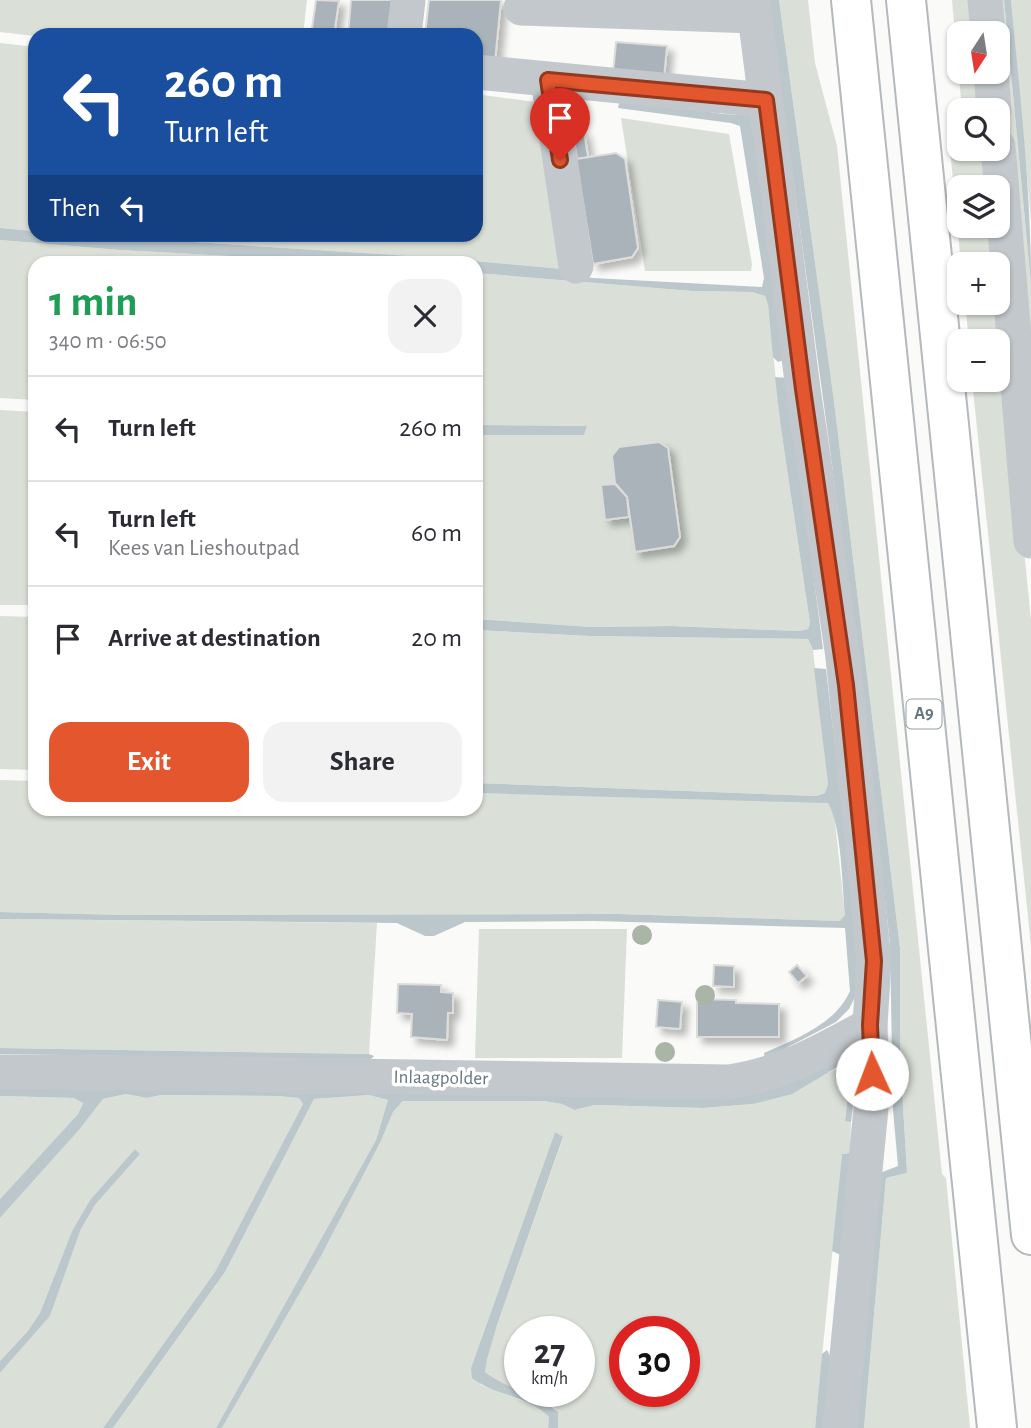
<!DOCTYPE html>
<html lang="en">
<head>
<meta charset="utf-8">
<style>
  body { margin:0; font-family:"Alegreya Sans",sans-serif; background:#f2f2f3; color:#2b2b33; height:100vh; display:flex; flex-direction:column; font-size:26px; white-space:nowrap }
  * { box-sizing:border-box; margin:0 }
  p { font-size:23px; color:#7c7c81 }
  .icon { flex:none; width:38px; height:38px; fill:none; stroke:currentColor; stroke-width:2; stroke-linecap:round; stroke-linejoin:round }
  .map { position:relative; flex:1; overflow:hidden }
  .sheet { position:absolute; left:28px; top:256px; width:455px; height:560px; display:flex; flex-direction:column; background:#fff; border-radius:21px; box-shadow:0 2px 5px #0004 }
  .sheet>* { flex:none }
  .top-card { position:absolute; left:28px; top:28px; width:455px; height:214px; border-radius:21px; box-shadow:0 2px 5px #0004; background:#1a4fa0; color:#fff; overflow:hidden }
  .needle { width:46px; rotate:192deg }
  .controls { position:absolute; left:947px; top:21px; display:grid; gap:14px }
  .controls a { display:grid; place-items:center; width:63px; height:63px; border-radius:14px; background:#fff; box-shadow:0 2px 5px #0004; font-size:35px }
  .speed { position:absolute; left:504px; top:1316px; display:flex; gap:14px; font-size:35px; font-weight:700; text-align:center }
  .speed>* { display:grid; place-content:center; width:91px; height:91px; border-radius:50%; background:#fff; box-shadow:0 2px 5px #0004; line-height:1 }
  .speed small { font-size:18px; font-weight:400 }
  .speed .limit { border:10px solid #d22; background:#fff; color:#111 }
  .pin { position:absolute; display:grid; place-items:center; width:60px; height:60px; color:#fff; margin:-72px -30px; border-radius:50% 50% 50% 0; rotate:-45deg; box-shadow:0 0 7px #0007 }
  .pin .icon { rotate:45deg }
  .me { position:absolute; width:77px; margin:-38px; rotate:358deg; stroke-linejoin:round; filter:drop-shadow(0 0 5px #0008) }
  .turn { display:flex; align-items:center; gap:24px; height:147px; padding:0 21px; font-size:32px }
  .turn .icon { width:91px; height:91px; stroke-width:2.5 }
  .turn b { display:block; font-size:49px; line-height:60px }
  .then { display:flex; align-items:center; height:66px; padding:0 21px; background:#0003; gap:14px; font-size:26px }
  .round { display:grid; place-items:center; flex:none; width:74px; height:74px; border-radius:21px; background:#f2f2f3 }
  .summary { display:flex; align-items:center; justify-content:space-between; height:119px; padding:0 21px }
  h1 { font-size:42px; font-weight:600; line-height:52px; color:#1e9e55 }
  .button { display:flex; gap:14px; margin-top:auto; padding:14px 21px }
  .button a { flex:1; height:80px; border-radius:21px; background:#e4572e; color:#fff; font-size:28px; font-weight:600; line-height:80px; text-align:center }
  .button a+a { background:#f2f2f3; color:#2b2b33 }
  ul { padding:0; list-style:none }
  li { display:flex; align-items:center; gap:21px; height:105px; padding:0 21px; border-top:2px solid #e1e1e2 }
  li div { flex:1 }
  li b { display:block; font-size:26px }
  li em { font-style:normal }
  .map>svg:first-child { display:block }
  .green { fill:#dadfd7; fill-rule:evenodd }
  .water { fill:#bbc7cb }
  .building { fill:#aab3b9; stroke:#dcdcda; stroke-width:2; filter:url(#shadow) }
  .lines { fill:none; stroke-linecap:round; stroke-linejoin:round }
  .highway-casing { stroke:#b4b9bd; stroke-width:42 }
  .minor { stroke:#c3c8cc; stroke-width:35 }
  .highway { stroke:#fff; stroke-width:38 }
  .tree { fill:#aab4a7 }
  .route-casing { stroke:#94391e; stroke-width:18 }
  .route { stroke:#e4572e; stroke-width:12 }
  .labels { text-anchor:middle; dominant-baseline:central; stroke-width:7; stroke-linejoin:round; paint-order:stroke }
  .shield { fill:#fff; stroke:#939fa8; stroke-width:2 }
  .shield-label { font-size:18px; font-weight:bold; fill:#657683 }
  .street-label { font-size:19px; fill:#657683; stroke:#fff }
</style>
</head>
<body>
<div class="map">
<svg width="1031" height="1428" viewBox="0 0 1031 1428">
  <defs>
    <filter id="shadow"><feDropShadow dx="6" dy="6" stdDeviation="3.5" flood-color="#0004"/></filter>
  </defs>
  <rect width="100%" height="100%" fill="#fafaf8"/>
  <!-- green -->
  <g class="green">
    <path d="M0,0h307l-4,35 -268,1 -35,-4z"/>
    <path d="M779,0h29l7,63 22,83 105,1028 4,4 24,250h-106l22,-250 21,-5 -7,-118v-107l-66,-547z"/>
    <path d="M952,0h25l3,33h-21v39h25l3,38h-25z"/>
    <path d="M992,0h12l27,284v171l-33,-383v-39z"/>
    <path d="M1011,0h20v221z"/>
    <path d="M0,43l35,4v184l-35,-3z"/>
    <path d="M476,94l66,9 21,166 -121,-11 -358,-23 392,-1z"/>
    <path d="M621,118l108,16 23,130 -1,7h-106z"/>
    <path d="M948,127h11v22h31l3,38h-34v39h38l21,264 13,130v326l-59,-566h26v-39h-29l-4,-38h33v-39h-37z"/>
    <path d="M0,240l120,10 218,12h-303v138l-35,-2z"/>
    <path d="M476,273l216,18 60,1 13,4 3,9 13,124 29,194 -2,6 -9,2 -128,-5 -79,1 -116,-8v-184h108l3,-9 -111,-1z"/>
    <path d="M0,410l35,2v193h-35z"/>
    <path d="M0,616l35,1v153l-35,-1z"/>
    <path d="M476,630l114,6 218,3 5,11 15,134 -3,9 -9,3 -340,-13z"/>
    <path d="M0,780l35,1v27h441v-15l345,8 8,2 5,9 11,104 -5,5 -222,-7 -492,1 -126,-3z"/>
    <path d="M0,919l377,4 -8,131 -369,-6z"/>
    <path d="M479,929h148l-5,129h-147z"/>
    <path d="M848,1064l2,10 -5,46 6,2 -1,31 -8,1 -27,274h-257v-16l-12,-11 -25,-10h58v-59h-59v59l-21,-9 -14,-10 1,-13 11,-34 66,-187 -8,-6 -84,236 10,17 60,23 8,9 -1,11h-326l98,-170 61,-117 12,-29 10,-11h140l19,3 14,6 19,-5 108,3 50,-4zM625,1332h59v59h-59z"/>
    <path d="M126,1094l21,4 14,-3 117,1 21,2 4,6 -88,168 -112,156h-103v-55l50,-57 31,-87 14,-24 45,-51 -5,-5 -45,51 -18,31 -32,82 -13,19 -27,29v-143l79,-88 24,-31z"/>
    <path d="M369,1095l19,5 -12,40 -160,288h-103l112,-156 89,-173z"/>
    <path d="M0,1096l75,2 8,4 -5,12 -78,85z"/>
  </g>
  <!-- water -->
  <g class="water">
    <path d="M769,0h10l55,401 66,547v107l7,118 -21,5 -22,250h-11l27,-255 18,-7 -5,-56 -3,-167 -41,-353z"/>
    <path d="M1004,0h7c9,95 20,189 20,284z"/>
    <path d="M620,99l103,15 18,1 15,-6 31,250 -9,3 -5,-5 -5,-52 -3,-9 -13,-4 -60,-1 -216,-18v-11h-138l-218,-12 -120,-10v-12l35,3v3l49,1 358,23 121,11 5,5 25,4 169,9 2,-9 -24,-152 -9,-3 -113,-15z"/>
    <path d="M775,377l13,1 35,271 -10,1 -5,-11 -218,-3 -114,-6v-11l116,8 79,-1 128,5 9,-2 2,-6 -29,-194z"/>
    <path d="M476,425l111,1 -3,9h-108z"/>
    <path d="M814,668l12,1 29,250 3,43 -1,31 -8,16 -13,13 -71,37 -1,-6c31,-14 71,-28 86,-62l-5,-63 -250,-7 -130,1 -31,14h-9l-28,-13 -397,-4v-7l126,3 492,-1 222,7 5,-6c-3,-28 -3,-89 -17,-112l-352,-10v-10l340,13 9,-3 3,-9z"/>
    <path d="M0,1048l369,6 5,2 -4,4h-10l-360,-6z"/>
    <path d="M844,1052l11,6 2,17 -6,47 -6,-1 5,-47 -3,-10 -8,2 -47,28 -39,10 -50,4 -108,-3 -20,5 -13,-6 -19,-3h-140l-10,11 -12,29 -61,117 -98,170h-6l160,-288 12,-40 -19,-5 -55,4 -89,173 -112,156h-10l112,-156 88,-168 -4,-6 -21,-2 -117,-1 -14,3 -21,-4 -23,5 -24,31 -79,88v-19l78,-85 5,-11 -9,-5 -74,-2v-11l531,9z"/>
    <path d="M555,1132l8,5 -66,188 -10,34 -2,13c23,18 51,21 73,40v16h-10l1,-11c-20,-21 -54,-21 -77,-39l-1,-10z"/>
    <path d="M135,1149l5,5 -45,51 -14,24 -31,87 -50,57v-12l27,-29 13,-19 32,-82 18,-31z"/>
    <path d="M850,1153l-9,102 -9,-4 10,-97z"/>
    <path d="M827,1350l4,8 -8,70h-8l7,-74z"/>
  </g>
  <!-- building -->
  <g class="building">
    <path d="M316,0l23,1 -5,34h-23z"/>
    <path d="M351,0h52l-2,35h-53z"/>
    <path d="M429,0h72l-6,61 -19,-2v-24h-51z"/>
    <path d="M616,42l51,4 -3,32 -51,-4z"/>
    <path d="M584,131l4,26 -11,2 -4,-26z"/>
    <path d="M616,153l9,6 13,89 -6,9 -39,7 -17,-105z"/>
    <path d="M659,442l9,6 12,89 -6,9 -39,6 -8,-55 -12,-14 -3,-27 7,-9z"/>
    <path d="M615,484l12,13 2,20 -24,3 -4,-35z"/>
    <path d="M714,965l20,1v21l-21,-1z"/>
    <path d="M797,965l10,11 -9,7 -9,-11z"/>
    <path d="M398,984l43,1v7l12,1v20h-5l-1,27 -36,-3 1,-23 -15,-1z"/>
    <path d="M697,999l39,1v3l43,1v33h-82z"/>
    <path d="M658,1000l24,2 -2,27 -24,-2z"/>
  </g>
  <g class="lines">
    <!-- highway casing -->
    <g class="highway-casing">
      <g id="highway">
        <path d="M851,0l146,1428"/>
        <path d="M906,0l125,1235"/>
      </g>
    </g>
    <!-- minor -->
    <g class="minor">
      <path d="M753,0l50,389 40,268 31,304 -4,64 2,73 -32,330"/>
      <path d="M985,0l3,33"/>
      <path d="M521,8l234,8"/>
      <path d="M404,35l4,-35"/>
      <path d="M476,72l290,28"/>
      <path d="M991,72l3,38"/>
      <path d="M548,80l28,186"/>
      <path d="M998,146l33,395"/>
      <path d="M0,1072l159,1 569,9c53,-7 96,-32 142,-57"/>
    </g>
    <!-- highway -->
    <use href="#highway" class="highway"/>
  </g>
  <!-- trees -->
  <g class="tree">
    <circle cx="642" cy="935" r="10"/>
    <circle cx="705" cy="995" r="10"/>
    <circle cx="665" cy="1052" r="10"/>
  </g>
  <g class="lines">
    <!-- route casing -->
    <g class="route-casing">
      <path id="route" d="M560,160l-12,-80 218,20 37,289 43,296 28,276 -4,64 2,49"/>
    </g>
    <!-- route -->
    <use href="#route" class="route"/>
  </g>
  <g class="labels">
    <!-- shield labels -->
    <rect class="shield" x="906.5" y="699.5" width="35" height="29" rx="5"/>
    <g class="shield-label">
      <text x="924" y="714">A9</text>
    </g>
    <!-- street labels -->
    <g class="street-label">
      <text transform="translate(441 1078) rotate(1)">Inlaagpolder</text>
    </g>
  </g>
</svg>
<div class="controls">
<a><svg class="needle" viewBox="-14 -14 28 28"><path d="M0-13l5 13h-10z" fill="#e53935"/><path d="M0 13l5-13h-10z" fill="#7c7c81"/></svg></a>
<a><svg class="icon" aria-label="search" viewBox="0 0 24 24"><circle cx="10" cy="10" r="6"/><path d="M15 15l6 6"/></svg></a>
<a><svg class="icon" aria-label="layers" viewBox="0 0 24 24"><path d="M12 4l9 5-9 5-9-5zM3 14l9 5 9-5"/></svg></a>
<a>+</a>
<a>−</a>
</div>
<div class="speed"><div>27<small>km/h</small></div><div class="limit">30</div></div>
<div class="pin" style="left:560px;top:160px;background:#d93025"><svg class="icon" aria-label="arrive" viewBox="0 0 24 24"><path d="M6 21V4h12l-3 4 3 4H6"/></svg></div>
<svg class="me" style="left:872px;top:1074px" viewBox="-20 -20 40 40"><circle r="19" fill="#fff"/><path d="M0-13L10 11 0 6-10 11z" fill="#e4572e"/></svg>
<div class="top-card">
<div class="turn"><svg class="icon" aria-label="left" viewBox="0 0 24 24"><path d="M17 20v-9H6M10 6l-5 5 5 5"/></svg><div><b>260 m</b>Turn left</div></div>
<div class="then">Then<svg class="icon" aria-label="left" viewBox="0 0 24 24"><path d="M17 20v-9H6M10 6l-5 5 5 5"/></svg></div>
</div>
<section class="sheet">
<div class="summary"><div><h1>1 min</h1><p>340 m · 06:50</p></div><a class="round"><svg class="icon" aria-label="close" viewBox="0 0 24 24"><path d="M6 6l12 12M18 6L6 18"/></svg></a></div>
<ul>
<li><svg class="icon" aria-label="left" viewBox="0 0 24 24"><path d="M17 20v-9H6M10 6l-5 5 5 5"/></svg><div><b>Turn left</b></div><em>260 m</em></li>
<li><svg class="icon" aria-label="left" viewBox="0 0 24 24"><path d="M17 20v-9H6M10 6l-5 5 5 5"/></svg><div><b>Turn left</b><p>Kees van Lieshoutpad</p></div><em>60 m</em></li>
<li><svg class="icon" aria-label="arrive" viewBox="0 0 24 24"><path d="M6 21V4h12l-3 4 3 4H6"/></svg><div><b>Arrive at destination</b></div><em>20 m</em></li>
</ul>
<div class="button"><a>Exit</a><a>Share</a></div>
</section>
</div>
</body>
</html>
